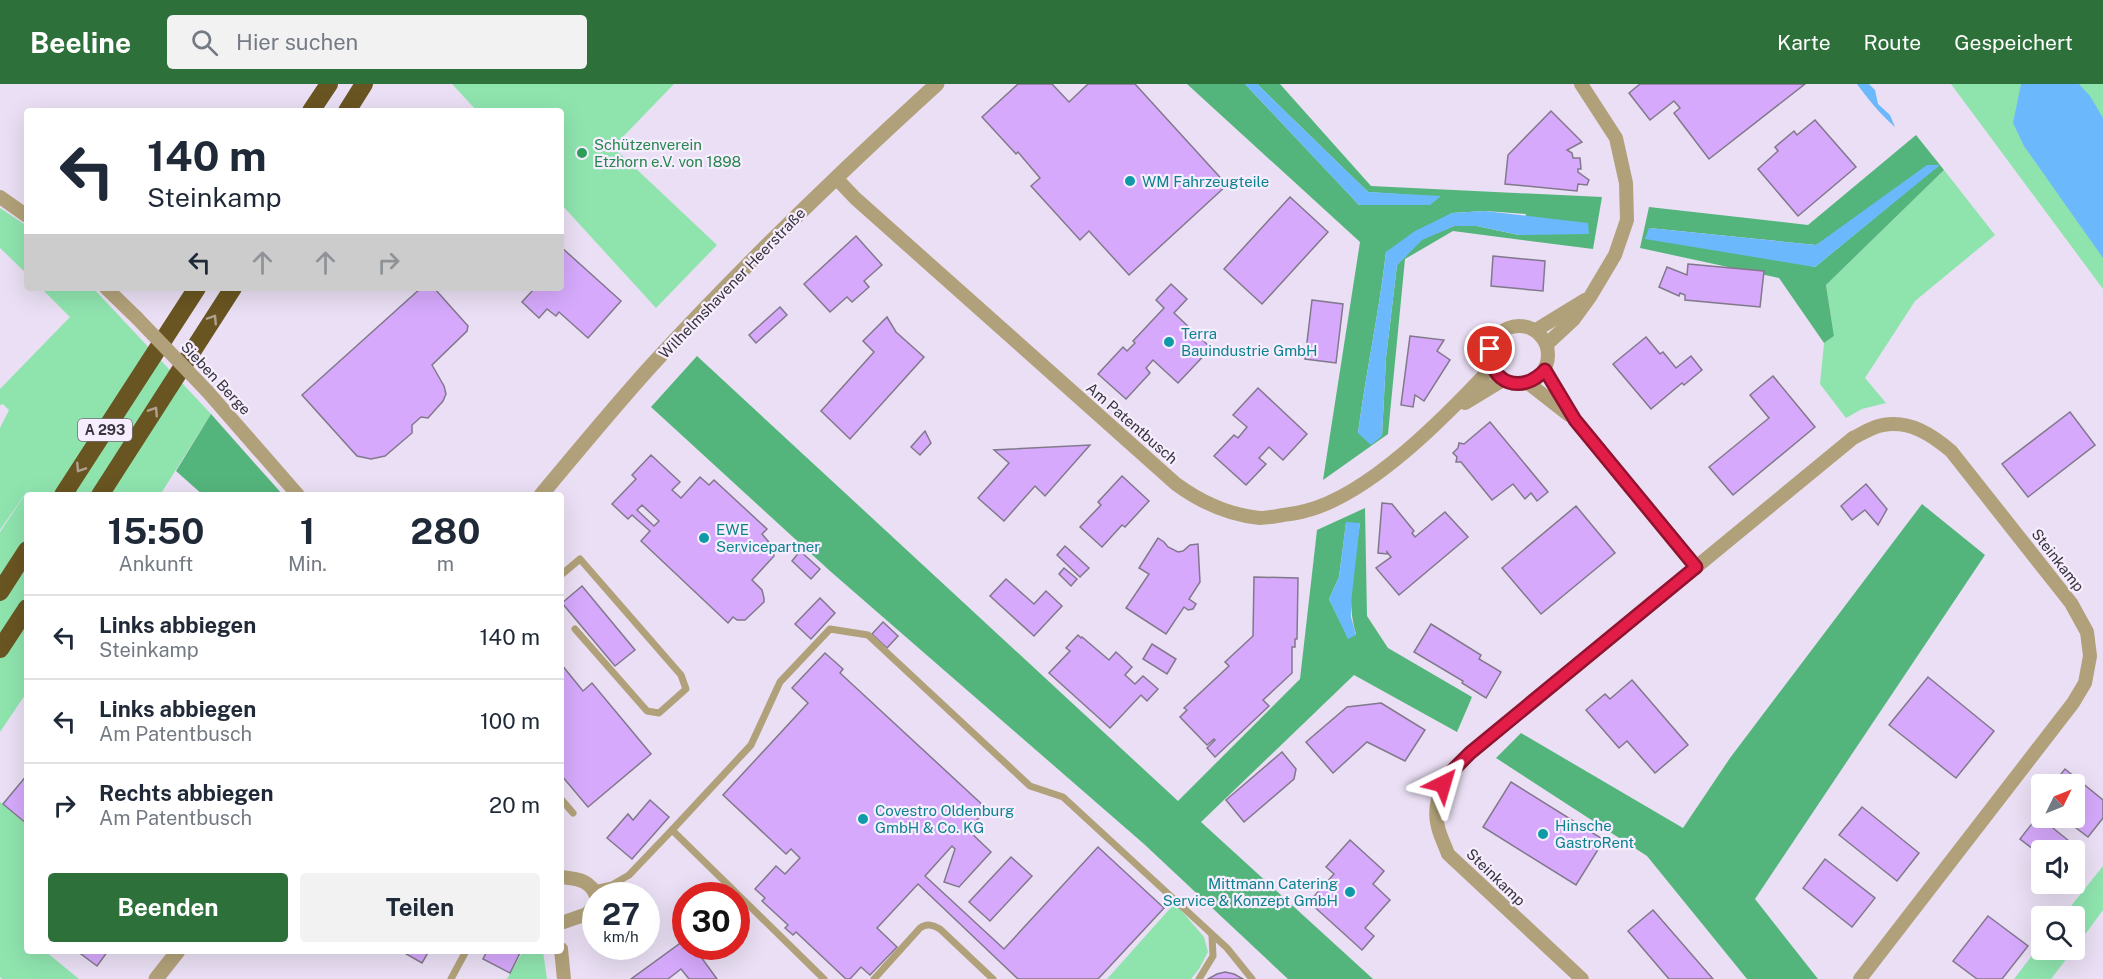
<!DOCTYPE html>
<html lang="de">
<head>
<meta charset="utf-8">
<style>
  body { margin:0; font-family:"Public Sans",sans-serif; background:#f2f2f3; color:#1f2937; height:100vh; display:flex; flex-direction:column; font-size:22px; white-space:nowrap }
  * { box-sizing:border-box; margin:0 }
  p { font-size:20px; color:#747a83 }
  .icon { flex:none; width:33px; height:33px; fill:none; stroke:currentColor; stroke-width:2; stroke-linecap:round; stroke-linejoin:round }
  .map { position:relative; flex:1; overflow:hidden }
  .side { position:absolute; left:24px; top:408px; width:540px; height:462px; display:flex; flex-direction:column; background:#fff; border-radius:6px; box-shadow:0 6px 24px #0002 }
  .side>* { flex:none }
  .hud { position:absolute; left:24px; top:24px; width:540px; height:183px; border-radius:6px; box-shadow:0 6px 24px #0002; background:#fff; color:#1f2937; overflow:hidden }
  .needle { width:39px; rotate:47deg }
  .fabs { position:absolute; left:2031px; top:690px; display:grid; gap:12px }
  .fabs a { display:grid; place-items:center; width:54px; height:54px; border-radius:6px; background:#fff; box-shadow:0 6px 24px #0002; font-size:30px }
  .speed { position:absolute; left:582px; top:798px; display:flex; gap:12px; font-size:30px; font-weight:700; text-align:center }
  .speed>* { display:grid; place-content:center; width:78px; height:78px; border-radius:50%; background:#fff; box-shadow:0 6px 24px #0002; line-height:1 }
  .speed small { font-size:15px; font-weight:400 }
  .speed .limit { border:9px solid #d22; background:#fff; color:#111 }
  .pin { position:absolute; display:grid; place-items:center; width:51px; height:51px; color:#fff; margin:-26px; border:3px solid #fff; border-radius:50%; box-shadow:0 2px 6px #0007 }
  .me { position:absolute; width:66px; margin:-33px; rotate:40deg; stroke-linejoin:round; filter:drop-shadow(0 0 4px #0008) }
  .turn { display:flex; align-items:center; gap:21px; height:126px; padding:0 24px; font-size:27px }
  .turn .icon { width:78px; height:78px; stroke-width:2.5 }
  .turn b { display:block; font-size:42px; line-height:51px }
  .lanes { display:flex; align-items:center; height:57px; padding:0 24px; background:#0003; justify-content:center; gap:30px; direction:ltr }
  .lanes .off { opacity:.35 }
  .eta { display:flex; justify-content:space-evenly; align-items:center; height:102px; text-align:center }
  .eta b { font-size:36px; font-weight:700; line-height:42px }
  .button { display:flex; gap:12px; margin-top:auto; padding:12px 24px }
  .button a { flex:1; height:69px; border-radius:6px; background:#2d703a; color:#fff; font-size:24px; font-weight:700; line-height:69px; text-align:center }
  .button a+a { background:#f2f2f3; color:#1f2937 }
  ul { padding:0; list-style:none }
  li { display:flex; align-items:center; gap:18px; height:84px; padding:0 24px; border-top:2px solid #e0e1e3 }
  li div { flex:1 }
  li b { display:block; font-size:22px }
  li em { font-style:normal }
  header { display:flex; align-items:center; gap:36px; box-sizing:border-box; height:84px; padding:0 30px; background:#2d703a; color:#fff }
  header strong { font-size:28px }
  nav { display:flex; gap:33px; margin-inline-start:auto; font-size:21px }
  .search { width:420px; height:54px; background:#f2f2f3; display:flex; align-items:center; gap:15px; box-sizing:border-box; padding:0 21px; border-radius:6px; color:#747a83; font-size:22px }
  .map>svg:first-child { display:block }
  .green { fill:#8fe4ae }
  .forest { fill:#54b57c; fill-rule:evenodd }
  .water { fill:#6cb8fd }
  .building { fill:#d6a9fc; stroke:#82788b; stroke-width:1.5; fill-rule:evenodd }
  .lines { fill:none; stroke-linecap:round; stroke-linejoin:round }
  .service { stroke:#b1a17a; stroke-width:7 }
  .minor { stroke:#b1a17a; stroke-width:14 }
  .tertiary { stroke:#b1a17a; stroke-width:15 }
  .motorway { stroke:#695521; stroke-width:18 }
  .minor-bridge { stroke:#b1a17a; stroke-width:14 }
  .oneway { stroke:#b0a190 }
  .route-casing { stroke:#92132f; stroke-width:15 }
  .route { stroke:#e11d48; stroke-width:10 }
  .leisure-dot { fill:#2e9e5b; stroke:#f6edfe; stroke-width:2 }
  .culture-dot { fill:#0f9aa8; stroke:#f6edfe; stroke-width:2 }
  .labels { text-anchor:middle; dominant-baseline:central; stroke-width:4.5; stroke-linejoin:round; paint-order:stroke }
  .shield { fill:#f6edfe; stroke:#716c76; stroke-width:1.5 }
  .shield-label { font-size:14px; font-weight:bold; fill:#38343c }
  .leisure-label { font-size:15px; fill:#27864d; stroke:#f6edfe; text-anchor:start }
  .culture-label { font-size:15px; fill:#0d838f; stroke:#f6edfe; text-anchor:start }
  .street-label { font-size:15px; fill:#38343c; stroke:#f6edfe }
</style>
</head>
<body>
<header>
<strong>Beeline</strong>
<div class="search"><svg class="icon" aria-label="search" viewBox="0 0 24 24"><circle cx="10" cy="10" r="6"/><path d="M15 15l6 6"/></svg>Hier suchen</div>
<nav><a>Karte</a><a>Route</a><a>Gespeichert</a></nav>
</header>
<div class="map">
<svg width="2103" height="895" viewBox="0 0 2103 895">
  <rect width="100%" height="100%" fill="#eadff4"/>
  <!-- green -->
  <g class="green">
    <path d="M452,0h222l-61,63 104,98 -61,63 -95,-104v-93h-84z"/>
    <path d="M1951,0h152v205z"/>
    <path d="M1944,86l51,65 -80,66 -50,77 21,25 -24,6 -16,9 -26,-34 4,-41 10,-7 -8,-51z"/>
    <path d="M0,124l27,18v48l-27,-26z"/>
    <path d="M41,204h52l118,126 -51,81h-133v197l-27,40v-200l34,-51 -34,49v-102l9,-18 -6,-6 -3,1v-16l70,-72z"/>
    <path d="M0,718l27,23v126h18l34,28h-77l-2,-2z"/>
    <path d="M2103,782v44l-28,38 -1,-32h-11z"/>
    <path d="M1175,819l29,34 4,15 -9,17 -8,10h-84z"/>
    <path d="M2041,860l1,6h31l-22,29h-37z"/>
    <path d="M523,867h20l4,28h-40z"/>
  </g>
  <!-- forest -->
  <g class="forest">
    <path d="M1187,0h58l114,121 81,-8 -72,-5 -111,-108h23l91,102 231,11 -9,52 -140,-18 -48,28 -17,175 -65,46 37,-238zM1485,127l41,3 -7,21 -42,-9h-23l-32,13 -25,26 -11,93 -4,78 -24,-3c8,-61 21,-120 28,-181l66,-39z"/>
    <path d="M1916,51l28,35 -118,115 8,51 -10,7 -45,-65 -139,-30 9,-41 159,18zM1939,81l-124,102 -166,-39 167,17z"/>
    <path d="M697,272l481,445 122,-122 17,-149 48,-22 2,108 21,32 84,49 -15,35 -103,-57 -153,147 172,157h-85l-144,-135 -314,-273 -179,-164zM1346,439h14c-5,37 -15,76 -4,111l-8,4 -19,-39 10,-22z"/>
    <path d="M211,330l72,81h-80l-27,-24z"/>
    <path d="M1922,420l63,51 -230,344 63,80h-71l-100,-123 -151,-98 25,-25 162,95 47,-70z"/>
  </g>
  <!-- water -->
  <g class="water">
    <path d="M1245,0h12l111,108 73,4 -11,9h-71z"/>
    <path d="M1857,0h12l6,6 3,14 12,11 5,12c-15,-13 -26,-27 -38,-43z"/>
    <path d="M2021,0h58l11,12 13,22v140l-79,-112 -11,-23z"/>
    <path d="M1927,81h13l-125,102 -170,-28 4,-11 167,17z"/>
    <path d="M1485,127l103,12 1,11 -70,1 -42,-9h-23l-32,14 -25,25 -11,93 -4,78 -11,9 -13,-12c8,-61 21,-120 28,-181l29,-21 37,-18z"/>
    <path d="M1346,438l14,1 -9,80v14l5,18 -8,4 -19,-40 10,-22z"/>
  </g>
  <!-- building -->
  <g class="building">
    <path d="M1018,0h34l17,18 19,-18h47l92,101 -98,90 -40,-44 -9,9 -49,-54 9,-8 -22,-26 -2,2 -34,-37z"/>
    <path d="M1640,0h165l-96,75 -35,-46 6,-5 -6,-7 -24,19 -21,-27z"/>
    <path d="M1551,27l31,31 -15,8 5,3 1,5h7l1,11h-3v3l11,8 -2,5 -9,-1 -1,7 -72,-7 3,-29z"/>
    <path d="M1815,36l41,47 -58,49 -40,-47 20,-18 -3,-4 19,-16 3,4z"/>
    <path d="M1290,113l38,35 -66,72 -38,-35z"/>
    <path d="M856,152l26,29 -18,16 5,6 -17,15 -5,-5 -17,15 -26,-28z"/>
    <path d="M561,163l60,54 -33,37 -29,-26 -3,4 -9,-7 -8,9 -17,-16 11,-12 -2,-2h30z"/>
    <path d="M1493,172l52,5 -2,30 -52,-5z"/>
    <path d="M1688,180l76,7 -4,36 -75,-7v-5l-5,-2 -1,3 -20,-9 8,-20 20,8z"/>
    <path d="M1171,200l16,15 -13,14 37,35 -33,35 -25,-23 -7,8 4,5 -24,26 -28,-25 25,-27 4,4 8,-8 -2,-2 31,-33 -8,-8z"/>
    <path d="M421,204h13l34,38 -1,5 -35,34 12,21 2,8 -3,7 -15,17 -7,-1 -9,8v8l-27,23 -14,3 -14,-3 -55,-61z"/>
    <path d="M1312,216l31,4 -7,59 -31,-4z"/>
    <path d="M780,223l7,8 -31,28 -7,-8z"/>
    <path d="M887,233l9,15 28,25 -74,82 -29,-28 53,-59 -11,-11z"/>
    <path d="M1410,252l34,4 -7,11 13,9 -26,41 -9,-6 -2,12 -12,-2z"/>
    <path d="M1646,253l14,17 3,-2 13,16 15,-12 11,14 -18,15 -2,-2 -31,26 -38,-45z"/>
    <path d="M1773,292l42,51 -82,68 -24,-28 60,-49 -19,-23z"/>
    <path d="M1258,304l49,46 -24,26 -14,-13 -10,11 7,6 -20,21 -32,-29 20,-21 4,3 9,-11 -14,-12z"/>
    <path d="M2070,328l25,33 -67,52 -26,-33z"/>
    <path d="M1490,338l58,70 -11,9 -6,-8 -6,6 -12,-15 -21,16 -31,-38h-5l1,-5 -4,-4 5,-5 1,-5 5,1z"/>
    <path d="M925,347l6,12 -11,12 -9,-8z"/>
    <path d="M1090,361l-45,51 -10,-10 -31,35 -26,-23 31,-35 -15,-13z"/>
    <path d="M651,371l29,27 -8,8 9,8 19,-21 9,8 5,-5 53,49 -5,5 12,14v8l-22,24 10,10 2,8v4l-19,18h-8l-4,-3 -5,6 -87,-82 9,-10 -18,-16 -4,4 -16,-15 24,-25 -4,-4zM642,421l17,16 -5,5 -17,-16z"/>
    <path d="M1122,392l27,25 -24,26 -3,-2 -20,22 -22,-20 21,-22 -3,-3z"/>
    <path d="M1866,400l21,25 -9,16 -13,-15 -13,10 -11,-14z"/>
    <path d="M1382,419l10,1 22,27 -2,2 3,4 30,-25 23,25 -69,58 -23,-27 15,-11 -4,-5v2l-9,-1z"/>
    <path d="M1576,422l39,47 -74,61 -39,-46z"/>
    <path d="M1158,454l6,4 4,5 10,5 5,-1 7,-6 8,-1 2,38 -11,17 7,5 -3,5 -5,1 -4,-3 -18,27 -40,-26 23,-34 -10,-6z"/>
    <path d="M1065,462l24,22 -9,9 -23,-22z"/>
    <path d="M800,467l20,18 -9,10 -19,-18z"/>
    <path d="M1064,484l13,11 -6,7 -12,-12z"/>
    <path d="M1254,493l44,1 -1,61h-2v8h-3v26l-29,27 6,6 -54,51 -8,-9 8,-8 -1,-1 -7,6 -27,-28 7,-7 -3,-2 45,-42 -4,-4 28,-26z"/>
    <path d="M1006,495l28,25 12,-13 16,15 -28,30 -44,-40z"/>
    <path d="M582,502l53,64 -20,16 -53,-63z"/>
    <path d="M820,514l15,15 -24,26 -16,-15z"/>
    <path d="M883,538l15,14 -11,12 -15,-14z"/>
    <path d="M1431,540l50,31 -2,4 22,13 -15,26 -24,-15 1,-2 -49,-29z"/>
    <path d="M1078,551l3,3 1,-1 27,23 7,-8 16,15 -7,8 10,9 8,-8 15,13 -11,12 -6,-6 -31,33 -61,-55 21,-22 -4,-3z"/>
    <path d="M1152,560l24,15 -9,15 -24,-15z"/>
    <path d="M825,569l18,16 -3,4 147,136 -19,21 23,22 -32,35 -15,-5 11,-33 -3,-3 -27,30 79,73 94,-102 66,61 -66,71h-80l-100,-95 -41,44 20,19 -27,28 -9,-8 -11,12h-4l-50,-47 -3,3 -8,-7 3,-3 -26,-24 3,-3 -10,-9 21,-23 9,8 15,-16 -9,-9 -5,5 -63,-59 85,-92 -16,-15z"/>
    <path d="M561,580l22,27 9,-8 59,71 -63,53 -27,-32z"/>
    <path d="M1928,593l66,54 -38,47 -67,-53z"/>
    <path d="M1632,596l56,65 -33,28 -28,-32 -8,7 -33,-38 19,-16 5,5z"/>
    <path d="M1381,619l44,27 -20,31 -38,-19 -34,31 -27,-31 41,-35z"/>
    <path d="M1282,668l14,17 -2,10 -50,43 -18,-22z"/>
    <path d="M2065,685l38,31v18l-15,19 -25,-19h11v-34h-21z"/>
    <path d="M27,691v49l-24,-20z"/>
    <path d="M1511,698l93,58 -28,45 -93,-58z"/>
    <path d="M650,716l19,17 -37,42 -25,-21 21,-24 5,6z"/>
    <path d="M1862,723l57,46 -22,28 -58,-46z"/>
    <path d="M2038,732l36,29 -4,5h-28v6l-22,-17z"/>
    <path d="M1350,756l34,31 -11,13 17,16 -25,28 9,8 -12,14 -53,-48 25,-28 -8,-7z"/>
    <path d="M1011,773l21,19 -42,45 -21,-19z"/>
    <path d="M1825,775l50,39 -23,29 -49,-39z"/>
    <path d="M1653,826l60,69h-44l-41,-48z"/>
    <path d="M1988,832l40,30 -26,33h-25l-24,-18z"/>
    <path d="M686,855v7h7l24,33h-28l-8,-10 -13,10h-37z"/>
    <path d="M77,867h31l-11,15z"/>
    <path d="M401,867h28l-7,12z"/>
    <path d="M487,867h34l-11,22 -27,-14z"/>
    <path d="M1225,888l9,2 9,5h-35l9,-5z"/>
  </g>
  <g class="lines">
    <!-- service -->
    <g class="service">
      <path d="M561,491l19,-16 101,116 5,14 -27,24 -12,-2 -72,-82"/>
      <path d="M561,715l12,14"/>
      <path d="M672,746l79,-85 29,-63 50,-53 38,6 162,151 33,11 164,151 25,31"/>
      <path d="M594,805l18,-4 17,-10 43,-45 152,149"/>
      <path d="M451,895l15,-28"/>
      <path d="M874,895l46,-51c7,-5 13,-3 20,1l53,50"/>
      <path d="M1199,895l14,-23 -1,-20"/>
    </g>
    <!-- minor -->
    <g class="minor">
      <path d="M836,94l19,20 321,286c26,19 52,31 84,34 7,0 16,-2 23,-3 7,-1 15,-2 22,-4 65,-16 142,-96 187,-144"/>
      <path d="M0,113l27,19"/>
      <path d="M106,204l31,30"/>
      <circle cx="1519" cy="271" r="29"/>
      <path d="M1536,246l49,-30"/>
      <path d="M1547,260l27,-25 16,-22 25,-42 12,-35 -1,-37 -10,-45 -35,-54"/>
      <path d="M1545,286l30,50 121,148"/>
      <path d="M1528,299l41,32"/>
      <path d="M207,307l91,104"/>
      <path d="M1465,319l38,-23"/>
      <path d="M561,793c15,2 29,2 35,19"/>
      <path d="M561,839l26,-9 9,-11"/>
      <path d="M561,865l3,30"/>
      <path d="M1582,895l-134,-125c-3,-9 -8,-18 -10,-27 -8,-30 12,-54 32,-74l383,-315c9,-4 20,-12 30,-13 27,-5 49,10 68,26l120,152 16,29 3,24 -5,27 -12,20 -213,276"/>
    </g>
    <!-- tertiary -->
    <g class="tertiary">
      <path d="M541,411c36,-43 72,-87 110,-129 90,-98 187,-192 286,-282"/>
      <path d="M156,895l22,-28"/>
    </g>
    <!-- motorway -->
    <g class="motorway">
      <path d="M311,27l18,-27"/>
      <path d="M347,27l17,-27"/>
      <path d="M63,411l134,-207"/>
      <path d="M100,411l133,-207"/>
      <path d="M0,508l27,-42"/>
      <path d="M0,565l27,-41"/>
    </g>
    <!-- minor-bridge -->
    <path class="minor-bridge" d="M137,234l70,73"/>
  </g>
  <!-- one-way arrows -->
  <defs><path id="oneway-chevron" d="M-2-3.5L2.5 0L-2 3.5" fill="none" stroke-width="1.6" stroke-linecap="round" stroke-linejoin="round" transform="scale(1.5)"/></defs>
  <g class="oneway">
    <use href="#oneway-chevron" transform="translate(213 235) rotate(-57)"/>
    <use href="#oneway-chevron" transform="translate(154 327) rotate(-57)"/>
    <use href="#oneway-chevron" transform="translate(80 384) rotate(123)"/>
  </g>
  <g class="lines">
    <!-- route casing -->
    <g class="route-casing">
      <path id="route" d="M1443,700l9,-13 18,-18 226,-186 -121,-147 -30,-50c-23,25 -56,14 -55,-21"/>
    </g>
    <!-- route -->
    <use href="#route" class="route"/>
  </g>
  <!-- markers -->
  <circle class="leisure-dot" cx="582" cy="69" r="6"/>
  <g class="culture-dot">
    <circle cx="1130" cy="97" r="6"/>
    <circle cx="1169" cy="258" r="6"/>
    <circle cx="704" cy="454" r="6"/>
    <circle cx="863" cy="735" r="6"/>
    <circle cx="1543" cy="750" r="6"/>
    <circle cx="1350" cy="808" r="6"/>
  </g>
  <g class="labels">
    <!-- shield labels -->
    <rect class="shield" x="78" y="335" width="54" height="22" rx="4.5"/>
    <g class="shield-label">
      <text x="105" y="346">A 293</text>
    </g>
    <!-- leisure labels -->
    <g class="leisure-label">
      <text x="594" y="60">Schützenverein<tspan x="594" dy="17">Etzhorn e.V. von 1898</tspan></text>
    </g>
    <!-- culture labels -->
    <g class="culture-label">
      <text x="1142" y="97">WM Fahrzeugteile</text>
      <text x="1181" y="249">Terra<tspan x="1181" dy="17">Bauindustrie GmbH</tspan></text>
      <text x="716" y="445">EWE<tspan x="716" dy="17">Servicepartner</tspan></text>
      <text x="875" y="726">Covestro Oldenburg<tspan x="875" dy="17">GmbH &amp; Co. KG</tspan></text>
      <text x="1555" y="741">Hinsche<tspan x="1555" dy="17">GastroRent</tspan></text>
      <text x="1338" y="799" text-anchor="end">Mittmann Catering<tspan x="1338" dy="17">Service &amp; Konzept GmbH</tspan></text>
    </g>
    <!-- street labels -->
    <g class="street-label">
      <text transform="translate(732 199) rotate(-46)">Wilhelmshavener Heerstraße</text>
      <text transform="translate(216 294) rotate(47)">Sieben Berge</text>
      <text transform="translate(1132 339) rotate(41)">Am Patentbusch</text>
      <text transform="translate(2058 476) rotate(52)">Steinkamp</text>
      <text transform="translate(1496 793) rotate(44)">Steinkamp</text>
    </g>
  </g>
</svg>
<div class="fabs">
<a><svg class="needle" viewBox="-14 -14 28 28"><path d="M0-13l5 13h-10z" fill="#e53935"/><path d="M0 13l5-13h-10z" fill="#747a83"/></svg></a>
<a><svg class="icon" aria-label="sound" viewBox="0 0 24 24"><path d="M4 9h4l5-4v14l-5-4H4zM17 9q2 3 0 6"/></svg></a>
<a><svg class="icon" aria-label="search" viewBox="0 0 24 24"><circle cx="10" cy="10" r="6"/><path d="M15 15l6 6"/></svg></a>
</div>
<div class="speed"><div>27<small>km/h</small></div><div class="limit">30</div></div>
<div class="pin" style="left:1490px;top:265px;background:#d93025"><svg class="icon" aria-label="arrive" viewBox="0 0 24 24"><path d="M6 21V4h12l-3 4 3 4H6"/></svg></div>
<svg class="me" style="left:1443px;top:700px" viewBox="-20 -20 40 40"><path d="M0-17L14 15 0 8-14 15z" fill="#e11d48" stroke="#fff" stroke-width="4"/></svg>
<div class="hud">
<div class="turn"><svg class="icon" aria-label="left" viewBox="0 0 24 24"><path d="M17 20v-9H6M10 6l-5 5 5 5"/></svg><div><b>140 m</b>Steinkamp</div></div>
<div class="lanes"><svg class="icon" aria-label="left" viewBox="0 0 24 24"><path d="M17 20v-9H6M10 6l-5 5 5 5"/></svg><svg class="icon off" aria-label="ahead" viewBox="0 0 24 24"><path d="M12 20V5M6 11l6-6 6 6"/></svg><svg class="icon off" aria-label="ahead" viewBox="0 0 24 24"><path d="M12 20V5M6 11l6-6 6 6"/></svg><svg class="icon off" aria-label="right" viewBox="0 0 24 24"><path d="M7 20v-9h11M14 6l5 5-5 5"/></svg></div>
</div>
<section class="side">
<div class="eta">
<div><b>15:50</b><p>Ankunft</p></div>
<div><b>1</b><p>Min.</p></div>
<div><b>280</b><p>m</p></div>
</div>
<ul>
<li><svg class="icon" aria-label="left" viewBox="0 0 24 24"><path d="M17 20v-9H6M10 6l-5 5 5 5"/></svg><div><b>Links abbiegen</b><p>Steinkamp</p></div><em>140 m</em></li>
<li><svg class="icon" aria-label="left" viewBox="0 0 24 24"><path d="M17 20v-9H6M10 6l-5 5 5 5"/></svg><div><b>Links abbiegen</b><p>Am Patentbusch</p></div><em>100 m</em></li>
<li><svg class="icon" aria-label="right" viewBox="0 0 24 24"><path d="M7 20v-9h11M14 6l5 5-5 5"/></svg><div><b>Rechts abbiegen</b><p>Am Patentbusch</p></div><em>20 m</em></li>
</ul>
<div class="button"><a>Beenden</a><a>Teilen</a></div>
</section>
</div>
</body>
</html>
